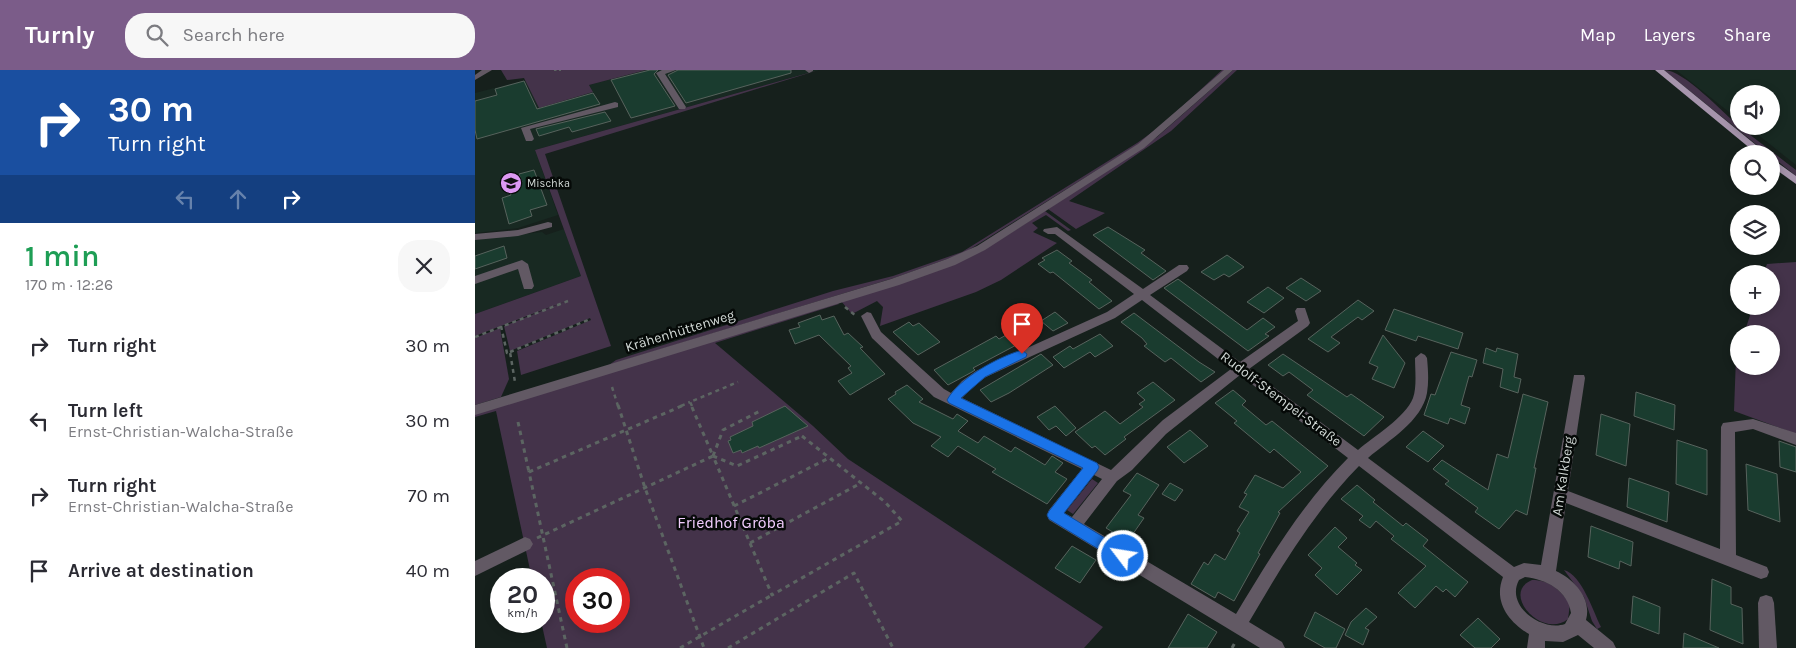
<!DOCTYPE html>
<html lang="en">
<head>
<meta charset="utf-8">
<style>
  body { margin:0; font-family:Karla,sans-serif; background:#f7f7f7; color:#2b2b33; height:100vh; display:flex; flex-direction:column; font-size:19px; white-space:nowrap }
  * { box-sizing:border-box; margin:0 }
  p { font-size:16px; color:#7c7c81 }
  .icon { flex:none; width:28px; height:28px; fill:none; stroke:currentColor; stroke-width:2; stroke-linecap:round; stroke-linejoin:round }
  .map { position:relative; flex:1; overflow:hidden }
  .panel { display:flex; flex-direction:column; background:#fff; width:475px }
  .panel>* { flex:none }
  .banner { background:#1a4fa0; color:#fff; overflow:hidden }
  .fabs { position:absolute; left:1255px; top:15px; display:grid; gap:10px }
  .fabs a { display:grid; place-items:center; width:50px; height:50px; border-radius:50%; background:#fff; box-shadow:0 2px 8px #0003; font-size:25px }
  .speed { position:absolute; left:15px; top:498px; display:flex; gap:10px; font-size:25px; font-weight:700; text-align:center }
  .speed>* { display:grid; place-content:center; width:65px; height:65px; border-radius:50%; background:#fff; box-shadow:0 2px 8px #0003; line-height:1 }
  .speed small { font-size:12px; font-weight:400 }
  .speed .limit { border:8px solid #d22; background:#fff; color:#111 }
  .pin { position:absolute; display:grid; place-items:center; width:42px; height:42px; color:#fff; margin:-51px -21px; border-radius:50% 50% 50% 0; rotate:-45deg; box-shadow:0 0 5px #0007 }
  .pin .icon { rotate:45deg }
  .me { position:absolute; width:55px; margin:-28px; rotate:301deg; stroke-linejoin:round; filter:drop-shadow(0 0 4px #0008) }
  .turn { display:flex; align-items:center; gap:18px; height:105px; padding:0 25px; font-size:22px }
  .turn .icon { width:65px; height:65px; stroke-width:2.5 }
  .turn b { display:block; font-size:35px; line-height:42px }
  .lanes { display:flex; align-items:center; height:48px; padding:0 25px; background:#0003; justify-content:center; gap:25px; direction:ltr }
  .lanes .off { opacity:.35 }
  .round { display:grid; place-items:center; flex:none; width:52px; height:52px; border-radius:20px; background:#f7f7f7 }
  .summary { display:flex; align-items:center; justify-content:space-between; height:85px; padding:0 25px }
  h1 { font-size:30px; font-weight:600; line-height:38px; color:#1e9e55 }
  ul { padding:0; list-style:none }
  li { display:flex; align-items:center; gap:15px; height:75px; padding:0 25px }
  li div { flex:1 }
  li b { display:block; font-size:19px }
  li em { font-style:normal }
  header { display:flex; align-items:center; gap:30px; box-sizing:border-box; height:70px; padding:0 25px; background:#7b5c89; color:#fff }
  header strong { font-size:24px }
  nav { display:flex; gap:28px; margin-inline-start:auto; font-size:18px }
  .search { width:350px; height:45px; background:#f7f7f7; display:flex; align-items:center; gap:12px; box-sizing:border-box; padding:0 18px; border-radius:20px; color:#7c7c81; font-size:19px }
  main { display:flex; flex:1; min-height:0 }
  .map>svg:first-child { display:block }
  .built { fill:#182922 }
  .green { fill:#44334a; fill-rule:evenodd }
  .building { fill:#1a3c2f; stroke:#57635d }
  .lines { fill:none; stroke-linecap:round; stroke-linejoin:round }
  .path-far2 { stroke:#5c6562; stroke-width:2; stroke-dasharray:2.5 2.5; stroke-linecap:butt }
  .path-far1 { stroke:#5c6562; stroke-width:2.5; stroke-dasharray:4 4; stroke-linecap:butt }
  .path { stroke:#5c6562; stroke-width:3; stroke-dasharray:4.5 4.5; stroke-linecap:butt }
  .minor { fill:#625964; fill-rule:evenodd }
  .major { fill:#a694ac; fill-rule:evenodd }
  .route { fill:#1a73e8; stroke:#114b97 }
  .labels { text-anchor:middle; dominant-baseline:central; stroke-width:5; stroke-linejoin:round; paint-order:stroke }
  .far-poi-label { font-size:11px; fill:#d1d8d5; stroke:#050907; text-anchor:start }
  .street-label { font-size:14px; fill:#d1d8d5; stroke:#050907 }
  .near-park-label { font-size:16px; fill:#f1ccfd; stroke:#050907 }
</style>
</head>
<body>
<header>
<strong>Turnly</strong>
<div class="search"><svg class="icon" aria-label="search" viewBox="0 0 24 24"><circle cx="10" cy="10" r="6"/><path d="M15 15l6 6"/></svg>Search here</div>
<nav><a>Map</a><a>Layers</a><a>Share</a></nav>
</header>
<main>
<section class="panel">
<div class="banner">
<div class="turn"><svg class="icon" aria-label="right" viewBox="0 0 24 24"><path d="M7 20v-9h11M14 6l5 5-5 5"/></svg><div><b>30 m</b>Turn right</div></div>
<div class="lanes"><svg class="icon off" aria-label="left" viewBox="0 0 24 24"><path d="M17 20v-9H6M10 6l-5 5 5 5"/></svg><svg class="icon off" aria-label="ahead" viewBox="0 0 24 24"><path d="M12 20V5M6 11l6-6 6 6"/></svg><svg class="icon" aria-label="right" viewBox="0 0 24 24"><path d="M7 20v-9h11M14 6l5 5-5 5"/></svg></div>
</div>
<div class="summary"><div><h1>1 min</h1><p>170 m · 12:26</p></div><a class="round"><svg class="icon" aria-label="close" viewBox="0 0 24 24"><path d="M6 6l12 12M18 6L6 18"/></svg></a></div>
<ul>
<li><svg class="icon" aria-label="right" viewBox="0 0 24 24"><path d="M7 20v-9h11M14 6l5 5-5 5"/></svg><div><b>Turn right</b></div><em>30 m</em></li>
<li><svg class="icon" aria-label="left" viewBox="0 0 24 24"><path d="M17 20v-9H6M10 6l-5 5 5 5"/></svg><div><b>Turn left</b><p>Ernst-Christian-Walcha-Straße</p></div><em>30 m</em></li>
<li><svg class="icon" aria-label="right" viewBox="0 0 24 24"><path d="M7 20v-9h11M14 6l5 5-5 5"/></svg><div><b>Turn right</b><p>Ernst-Christian-Walcha-Straße</p></div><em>70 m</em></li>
<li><svg class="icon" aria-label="arrive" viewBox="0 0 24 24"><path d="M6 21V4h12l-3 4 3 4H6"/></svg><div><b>Arrive at destination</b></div><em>40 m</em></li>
</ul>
</section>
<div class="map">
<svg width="1321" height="578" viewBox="0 0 1321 578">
  <rect width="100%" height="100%" fill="#16201c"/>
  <!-- built -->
  <g class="built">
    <path d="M171,0h173l-284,80 23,65 -40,13 -43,5v-140l51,-13 13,28 54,-16 -4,-7z"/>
    <path d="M1201,0h120v95l-49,-39h24v-32h-32v26z"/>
    <path d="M89,159l17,47 -106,38v-74l67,-8 4,3z"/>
  </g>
  <!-- green -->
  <g class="green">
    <path d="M26,0h145l-57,15 4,7 -54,16 -15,-30 -17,2z"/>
    <path d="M344,0l-274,84 66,192 -90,29 -4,-24 74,-31 -1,-2 -80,33 -6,-25 65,-26 -94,36v-22l106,-38 -46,-126z"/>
    <path d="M747,0h4l-87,74 -175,109 -70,25 -285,87 7,-5 217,-69 60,-15 69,-24 175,-109 24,-17z"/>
    <path d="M758,0h4l-66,61 -102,70 36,12 -29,16 -28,-20 109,-72z"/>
    <path d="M1189,0c20,0 59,43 75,56 17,14 38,29 57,44v6l-25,-20v-2h-3z"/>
    <path d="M570,141l26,19 -3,1 -22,-16 -14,8 6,5 -5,4 24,11 -56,37 -25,12 -96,34 3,-19 -6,-6 -25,13 -11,-13 141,-50z"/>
    <path d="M1321,192v172l-62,-23 2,-54 3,-9v18h32v-32h-27l9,-28h18v-32h-8l4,-10z"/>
    <path d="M362,232l2,2 -124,39 98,83 35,33 255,168 -19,21h-537l-6,-27h3v-42h-12l-36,-168 -21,6v-3zM101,509h43v42h-43z"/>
    <path d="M25,258l9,51 -8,18 -26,8v-67z"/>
    <path d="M617,409l6,4 -25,31 -6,-4z"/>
    <path d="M1089,500c18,5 29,41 37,57l-4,2 -5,-8 -8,-24z"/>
    <path d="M1057,510c18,0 28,10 38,24l-2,15c-26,21 -68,-26 -36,-39z"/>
  </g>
  <!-- building -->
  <g class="building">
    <path d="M175,0h8l-4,4 21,32 -44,12 -20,-38z"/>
    <path d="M203,0h113v3l-105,30 -18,-28z"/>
    <path d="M49,11l13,28 56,-16 7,11 -123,35 -2,-9v-29l22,-6 -2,-6z"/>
    <path d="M130,42l6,9 -39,11 -3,-5 -30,9 -3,-7z"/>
    <path d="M59,100l13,35 -17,5 2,6 -23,8 -7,-26 9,-3 -3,-9 14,-4 -3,-8z"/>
    <path d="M633,157l37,23 -4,3 25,18 -13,9 -60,-45z"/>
    <path d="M29,176l3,12 -32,11v-13z"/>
    <path d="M582,180l15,11 -3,2 23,17 -3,2 23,19 -13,8 -46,-37 -3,1 -12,-9 7,-4 -3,-2z"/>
    <path d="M752,185l17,12 -15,10 -5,-3 -10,6 -13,-8z"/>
    <path d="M826,208l20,13 -15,10 -20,-13z"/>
    <path d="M703,209l69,51 16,-12 12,9 -10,7 4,2 -21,15 -84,-63z"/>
    <path d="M793,217l16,11 -20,15 -17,-11z"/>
    <path d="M883,230l16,11 -12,9 -4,-3 -27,20 9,6 -12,9 -20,-13z"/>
    <path d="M919,239l69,24 -5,16 -40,-13 -2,5 -31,-11z"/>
    <path d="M580,242l13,11 -15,8 -12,-10z"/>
    <path d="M659,243l65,49 16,10 -14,10 -30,-24 -6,4 -21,-16 3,-2 -5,-6 -21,-16z"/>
    <path d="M345,245l2,5 12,-4 10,19 4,-2 15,14 -3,1 25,26 -35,21 -12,-14 14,-8 -4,-5 3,-2 -32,-31 -24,9 -6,-14 11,-3 -2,-4z"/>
    <path d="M434,252l4,4 6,-3 21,19 -22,13 -25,-23z"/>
    <path d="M553,253l11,10 -66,35 2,2 -3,2 -24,13 -14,-15 62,-34 3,3z"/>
    <path d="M625,264l13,12 -18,11 -5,-5 -26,16 -11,-11 17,-11 3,3z"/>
    <path d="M908,265l22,28 -11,25 -22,-9 6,-12 -9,-4z"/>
    <path d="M1011,278l10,4 1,-4 21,6 -4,23 7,2 -3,14 -18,-6 3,-18 -20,-6z"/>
    <path d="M976,282l26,8 -5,17 -3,-1 -8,29 9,3 -5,16 -15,-6 -2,6 -24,-9 7,-21 4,1z"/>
    <path d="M566,284l12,11 -44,28 -18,9 -11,-12z"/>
    <path d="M808,284l64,43 4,-3 33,23 -20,19 -57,-41 6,-5 -24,-18 -6,4 -15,-11z"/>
    <path d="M678,312l22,18 -51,37 2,2 -21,16 -10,-9 -3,2 -17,-16 30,-21 15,13 23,-17 -4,-3 6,-4 -8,-7z"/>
    <path d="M432,315l16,14 -4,3 34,17 4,-5 11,7 -10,10 20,12 6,-7 27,16 4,-5 30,18 7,-9 11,7 -8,9 12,7 -20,25 -55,-32 4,-3 -38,-23 -10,11 -17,-11 10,-9 -28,-14 -25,-24 8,-5 -1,-2z"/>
    <path d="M758,320l13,11 -4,4 24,20 6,-4 56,45 -50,46 2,1 -22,40 2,1 -26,47 -16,-9 -3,6 -24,-14 13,-22 4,3 7,-11 10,6 15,-27 -3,-2 12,-19 -10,-5 8,-13 -3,-1 11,-18 28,13 18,-16 -27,-23 -4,4 -36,-30 3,-2 -22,-18z"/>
    <path d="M1161,322l39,13 -1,25 -40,-14z"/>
    <path d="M1048,324l25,8 -14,66h2l-9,47 -11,-5 -17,19 -24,-17 3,-4 -33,-24 4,-3 -16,-12 9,-9 46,30 9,-36 11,4z"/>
    <path d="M310,336l23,20 -49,22 -1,-2 -16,7 -1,-3 -8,3 -5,-12 3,-1 -1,-3 23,-11 -1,-4z"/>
    <path d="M580,336l21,22 -10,8 -10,-10 -7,4 -12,-13z"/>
    <path d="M1126,344l29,10 -4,42 -30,-11z"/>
    <path d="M715,360l18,16 -24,17 -17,-16z"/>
    <path d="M948,361l21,15 -16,16 -22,-15z"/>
    <path d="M1202,370l30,10v45l-31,-11z"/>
    <path d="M1304,371l17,6v25l-16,-5z"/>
    <path d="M1271,394l31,10 3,48 -32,-12z"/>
    <path d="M662,403l22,12 -21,30 6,3 -16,23 -22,-13 25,-33 -8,-4z"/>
    <path d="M1154,408l40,14 -2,30 -40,-15z"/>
    <path d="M695,413l13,7 -8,11 -13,-7z"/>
    <path d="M882,415l18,15 -2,2 30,24 3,-3 22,17 -5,6 45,36 -13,15 -9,-8 -3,3 -7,-6 -21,22 -17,-15 28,-27 -35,-27 3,-3 -18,-15 -6,7 -11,-8 4,-4 -22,-17z"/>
    <path d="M1116,456l42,16 -2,24 -11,-5 -1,8 -31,-12z"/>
    <path d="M860,457l12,11 -9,9 19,16 -2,2 7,5 -25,25 -22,-20 7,-7 -14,-13z"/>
    <path d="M597,476l24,14 -16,23 -25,-15z"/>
    <path d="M1237,509l19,8v17l11,4 1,36 -33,-14z"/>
    <path d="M1158,526l27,11 -1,27 -28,-11z"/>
    <path d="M891,538l11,9 -12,11 4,2 -6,15 -18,-10 6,-13z"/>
    <path d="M840,542l30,17 -9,19h-11l-21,-12z"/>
    <path d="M713,544l29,18 -10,16h-39z"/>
    <path d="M1003,548l22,21 -9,9h-16l-15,-13z"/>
    <path d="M1209,563l35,15h-36z"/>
  </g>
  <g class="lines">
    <!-- path-far2 -->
    <path class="path-far2" d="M79,0h7"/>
    <!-- path-far1 -->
    <g class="path-far1">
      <path d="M370,237l11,9"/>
      <path d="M26,256l6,27 3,-1 5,30"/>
      <path d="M0,267l93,-36"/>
      <path d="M35,282l78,-32"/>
      <path d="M137,317l6,19"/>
      <path d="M206,336l9,-4"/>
      <path d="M217,336l-2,-4 48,-20"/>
    </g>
    <!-- path -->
    <g class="path">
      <path d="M143,335l27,83 59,160"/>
      <path d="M43,352l11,50"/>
      <path d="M327,366l83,66 17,19 -130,74 -59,-139 24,10z"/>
      <path d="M238,386l10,-26 39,-20"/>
      <path d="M259,436l95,-48"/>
      <path d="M62,468l176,-82 -22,-51"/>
      <path d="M275,473l111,-60"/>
      <path d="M92,578l-38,-176 155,-67"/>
      <path d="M205,578l92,-53"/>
      <path d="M253,578l126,-75 39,75"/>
      <path d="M757,578l4,-7"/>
    </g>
    <!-- minor -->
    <g class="minor">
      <path d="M7,0h10l-17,10v-5z"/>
      <path d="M187,0h14l-11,4 21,33 -1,2h-6l-23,-36z"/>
      <path d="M330,0h8v1l-4,2z"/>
      <path d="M749,0h9l-89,78 -159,102 -30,15 -56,20 -424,130v-10l416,-126 56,-20 30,-13 161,-102z"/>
      <path d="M140,32l3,1v4l-88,22 4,10 -2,2h-6l-5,-13z"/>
      <path d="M73,152l4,1v4l-34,9 -43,4v-6l43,-4z"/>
      <path d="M582,157l86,62 36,-24h8l2,3 -2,3 -37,24 90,67 58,-41 -3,-10 2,-3h8l5,15 -2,3 -59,43 109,81c16,-14 47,-32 55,-52 4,-12 2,-27 2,-40l6,-5 4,2 2,3c1,11 2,23 0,35 -5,28 -38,47 -59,65l146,109 10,-4 17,2 33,-190h10l1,3 -17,113 152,58 1,-122 2,-4 30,-4 43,14v12l-43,-16 -18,3 1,123 31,12 2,5 -2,5 -6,2 -195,-76 -10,68c19,9 36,28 30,49l27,22 3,6h-22l-16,-13 -15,7 -18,-1v7h-18l2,-14c-20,-12 -36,-32 -26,-57l-144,-111c-45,46 -78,101 -110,156l33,20 3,6h-25l-211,-128 -2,-5 2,-5 33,-41 -148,-72 -62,-59 -11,-22 6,-4 4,1 10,19 63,57 7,4 11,-12 14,-10 131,-59 27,-18 -79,-60h-7l-5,-3 1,-2zM667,230l89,69 -68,51 -52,50 -149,-72 10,-11 14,-10 129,-59zM765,305l108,83c-46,46 -79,101 -112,156l-152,-90 33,-43 15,-11 34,-36zM619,405l8,4 -30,38 -8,-4zM1050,507c21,2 43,14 46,36l-6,11c-23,8 -60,-18 -46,-44z"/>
      <path d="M47,190l6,4 6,22 -2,3h-8l-6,-20 -43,15v-8z"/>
      <path d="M50,467l5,2 3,5 -3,5 -55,27v-15z"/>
      <path d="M1291,525l6,2 2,6 3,45h-18l-1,-45 2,-6z"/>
    </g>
    <!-- major -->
    <g class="major">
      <path d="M1180,0h9l103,84h-10z"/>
      <path d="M1296,88l25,18v8l-25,-18z"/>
    </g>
  </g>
  <!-- route -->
  <path class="route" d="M547,280l5,4 -1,3 -41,20 -24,21 136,65 2,4 -2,4 -33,42 64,39 2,4 -2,5 -5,2 -5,-2 -69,-42 -2,-4 2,-4 34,-43 -134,-65 -2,-3c12,-22 51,-43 75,-50z"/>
  <!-- icons -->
  <defs>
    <g id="school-disc" transform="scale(1.125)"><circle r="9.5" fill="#dd99f3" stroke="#050907"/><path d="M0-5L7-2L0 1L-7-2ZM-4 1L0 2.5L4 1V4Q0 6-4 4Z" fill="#111"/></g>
  </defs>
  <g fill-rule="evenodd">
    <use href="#school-disc" x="36" y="113"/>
  </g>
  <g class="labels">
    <!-- far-poi labels -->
    <g class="far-poi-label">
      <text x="52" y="113">Mischka</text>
    </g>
    <!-- street labels -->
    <g class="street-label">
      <text transform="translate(205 261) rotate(-17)">Krähenhüttenweg</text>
      <text transform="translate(806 329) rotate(37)">Rudolf-Stempel-Straße</text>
      <text transform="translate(1088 406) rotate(-81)">Am Kalkberg</text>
    </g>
    <!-- near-park labels -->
    <g class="near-park-label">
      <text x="256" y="452">Friedhof Gröba</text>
    </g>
  </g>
</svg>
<div class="fabs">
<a><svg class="icon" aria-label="sound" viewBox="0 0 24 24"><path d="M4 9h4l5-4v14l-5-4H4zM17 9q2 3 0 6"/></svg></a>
<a><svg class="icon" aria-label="search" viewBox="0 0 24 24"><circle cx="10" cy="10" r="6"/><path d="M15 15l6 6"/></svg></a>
<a><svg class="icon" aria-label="layers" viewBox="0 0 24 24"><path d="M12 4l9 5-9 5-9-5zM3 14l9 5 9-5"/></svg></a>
<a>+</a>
<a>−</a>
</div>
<div class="speed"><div>20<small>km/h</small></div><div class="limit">30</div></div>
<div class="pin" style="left:547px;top:284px;background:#d93025"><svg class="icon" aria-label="arrive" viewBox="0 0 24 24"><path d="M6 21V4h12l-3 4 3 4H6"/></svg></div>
<svg class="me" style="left:648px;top:486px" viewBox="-20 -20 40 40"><circle r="17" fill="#1a73e8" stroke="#fff" stroke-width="3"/><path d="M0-11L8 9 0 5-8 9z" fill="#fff"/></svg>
</div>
</main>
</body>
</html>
